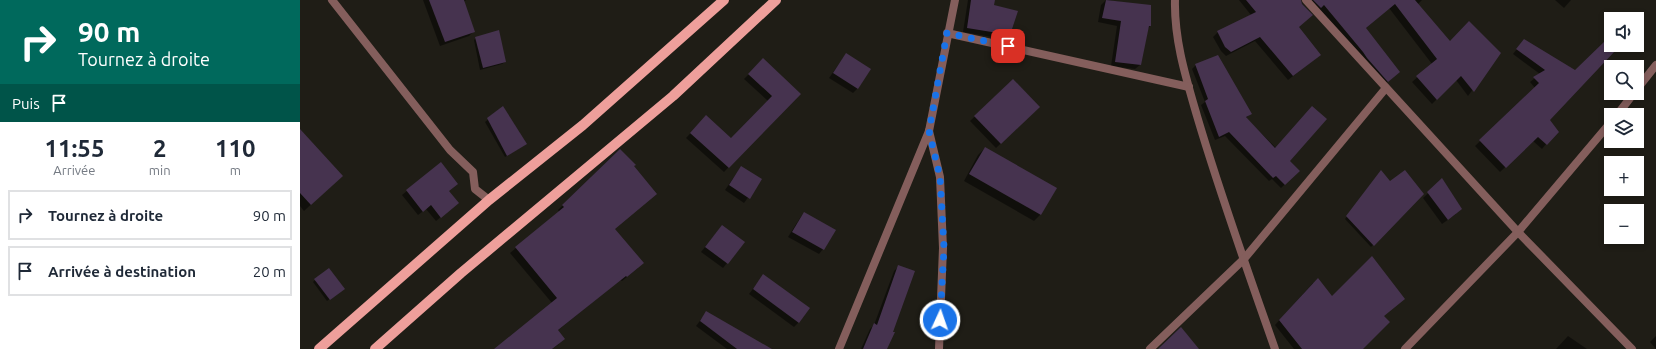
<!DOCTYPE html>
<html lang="fr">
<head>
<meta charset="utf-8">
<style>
  body { margin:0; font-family:Ubuntu,sans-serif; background:#f2f2f3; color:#1f2937; height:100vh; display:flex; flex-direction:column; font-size:15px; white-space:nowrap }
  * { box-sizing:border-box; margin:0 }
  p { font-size:13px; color:#747a83 }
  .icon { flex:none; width:22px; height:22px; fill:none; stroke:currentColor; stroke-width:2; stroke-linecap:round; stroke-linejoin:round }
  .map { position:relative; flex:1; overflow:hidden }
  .sheet { display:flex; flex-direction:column; background:#fff; width:300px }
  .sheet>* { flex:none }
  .top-card { background:#00695c; color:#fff; overflow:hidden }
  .fabs { position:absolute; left:1304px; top:12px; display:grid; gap:8px }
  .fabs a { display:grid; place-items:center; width:40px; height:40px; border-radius:0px; background:#fff; box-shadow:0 2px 6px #0003; font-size:20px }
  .pin { position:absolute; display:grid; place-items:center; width:34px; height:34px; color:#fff; margin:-17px; border-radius:8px; box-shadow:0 2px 6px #0006 }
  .me { position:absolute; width:44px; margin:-22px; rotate:3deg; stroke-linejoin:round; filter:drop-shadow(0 0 3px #0008) }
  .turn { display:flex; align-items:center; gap:14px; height:84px; padding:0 12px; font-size:18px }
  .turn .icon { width:52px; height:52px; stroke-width:2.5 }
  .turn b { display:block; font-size:28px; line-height:34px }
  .then { display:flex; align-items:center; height:38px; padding:0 12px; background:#0003; gap:8px; font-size:15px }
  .eta { display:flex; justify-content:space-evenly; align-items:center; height:68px; text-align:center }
  .eta b { font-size:24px; font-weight:700; line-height:28px }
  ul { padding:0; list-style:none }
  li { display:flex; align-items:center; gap:12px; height:50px; margin:0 8px 6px; padding:0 4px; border:2px solid #e0e1e3; border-radius:0px }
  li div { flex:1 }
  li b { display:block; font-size:15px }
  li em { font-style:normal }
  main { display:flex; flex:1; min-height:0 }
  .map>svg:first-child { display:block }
  .shadow { fill:#0007 }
  .building { fill:#46334f }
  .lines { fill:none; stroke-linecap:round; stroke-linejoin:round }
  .street { stroke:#845e5c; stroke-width:8 }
  .primary { stroke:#ee9f9b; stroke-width:10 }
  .route { stroke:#1a73e8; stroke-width:7; stroke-dasharray:0 12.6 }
</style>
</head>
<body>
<main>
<section class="sheet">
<div class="top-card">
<div class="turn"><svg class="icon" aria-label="right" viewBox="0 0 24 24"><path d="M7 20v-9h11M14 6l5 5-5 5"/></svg><div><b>90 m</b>Tournez à droite</div></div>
<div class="then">Puis<svg class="icon" aria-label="arrive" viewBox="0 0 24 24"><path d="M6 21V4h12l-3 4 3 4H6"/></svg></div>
</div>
<div class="eta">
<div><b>11:55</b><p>Arrivée</p></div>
<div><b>2</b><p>min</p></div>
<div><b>110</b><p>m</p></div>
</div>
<ul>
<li><svg class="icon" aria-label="right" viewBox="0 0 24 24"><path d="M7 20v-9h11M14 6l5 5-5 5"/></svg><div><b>Tournez à droite</b></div><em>90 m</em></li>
<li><svg class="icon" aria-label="arrive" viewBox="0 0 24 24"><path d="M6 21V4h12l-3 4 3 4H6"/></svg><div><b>Arrivée à destination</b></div><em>20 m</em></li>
</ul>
</section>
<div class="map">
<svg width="1356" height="349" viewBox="0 0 1356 349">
  <rect width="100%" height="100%" fill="#1f1d16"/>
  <!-- shadow -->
  <g class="shadow">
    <path d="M123,0h43l-2,2 10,29 -5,5 -29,10z"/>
    <path d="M668,0h26l-1,6 16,28 -5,5 -41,-7z"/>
    <path d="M806,0l44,6v20l-2,3 -8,36 -5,4 -24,-3 6,-40 -19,-4 3,-17z"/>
    <path d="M939,0h35l41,59 -27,21 -33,-39 -29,15 -5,-5 -8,-14 5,-5 33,-17z"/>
    <path d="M1012,0h110l-5,5 33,38 49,11 -31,42 -12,-16 -24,24 -20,-22 20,-18 -43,-56 -24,21 34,43 -16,14z"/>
    <path d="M1255,0h16l-7,8z"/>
    <path d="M176,38l29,24 -3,2 -22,6 -6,-30z"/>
    <path d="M1224,40l51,31 -27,49 -2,24 -4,5 -9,-8 -33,31 -25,-26 60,-58 -5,-6 10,-8 -27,-20z"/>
    <path d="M546,54l12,34 -5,5 -24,-15z"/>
    <path d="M463,60l37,34 -76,78 -38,-34 16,-17 29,18 37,-38 -24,-22z"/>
    <path d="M896,65l54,49 -4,4 53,53 -18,17 -9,-9 -3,2 -44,-45 -10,4 -14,-35 4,-3 -13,-33z"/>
    <path d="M713,80l26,27 -43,41 -26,-27z"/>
    <path d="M203,107l23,37 -21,13 -20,-35z"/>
    <path d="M0,131l35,51 -31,29 -4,-5z"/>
    <path d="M685,148l56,66 -7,7 -70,-40 14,-26z"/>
    <path d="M141,163l7,28 10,12 -22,18 -10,-12 -8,6 -16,-20z"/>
    <path d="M441,167l20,13 -17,23 -19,-13z"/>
    <path d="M1079,174l11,8 32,12 -51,53 -26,-28z"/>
    <path d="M1142,180l14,34 -14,10 -19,-26z"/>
    <path d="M263,205l51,24 24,39 -16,13 -2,-1 -63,51 2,13 -7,5h-56l56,-46 -42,-50 49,-41 -1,-2z"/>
    <path d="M504,213l19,36 -4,5 -31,-17 12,-19z"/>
    <path d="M422,226l5,37 -4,5 -22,-16z"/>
    <path d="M599,266l-13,83h5h-30l9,-20 4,-4 20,-54z"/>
    <path d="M463,276l36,46 -5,5 -45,-33z"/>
    <path d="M15,280l26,11 -14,10 -14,-19z"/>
    <path d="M1013,283l19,15 51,19 -21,32h-68l-19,-24z"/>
    <path d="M406,313l64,36h-43l-31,-23z"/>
    <path d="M1268,336l19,13h-31z"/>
    <path d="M1356,336v13l-6,-7z"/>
  </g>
  <!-- building -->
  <g class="building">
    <path d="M129,0h35l11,32 -30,10z"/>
    <path d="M671,0h24l-1,5 24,6 -8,24 -43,-7z"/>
    <path d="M806,0l45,5v21h-2l-8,39 -26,-3 6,-41 -19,-3z"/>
    <path d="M946,0h55l1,4 11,11 -14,12 22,28 -28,21 -33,-39 -29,15 -6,-5 -8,-16 39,-19z"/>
    <path d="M1013,0h102l35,41 19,-20 32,32 -27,39 -13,-16 -24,24 -21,-24 21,-17 -42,-55 -29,24 34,44 -12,10 -21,-24 -4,-6 -39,-47 -3,3z"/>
    <path d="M199,30l7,32 -23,6 -8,-31z"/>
    <path d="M1224,39l51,31 30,-29 10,10 -65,69 9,12 -12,13 -9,-8 -32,31 -27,-28 60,-57 -6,-6 12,-7 -29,-21z"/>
    <path d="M546,53l25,16 -13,20 -25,-16z"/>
    <path d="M918,55l34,59 -6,3 29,31 37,-42 15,13 -37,42 10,10 -15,14 -9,-9 -3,2 -44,-46 -10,5 -14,-36 3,-2 -13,-35z"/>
    <path d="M463,58l38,36 -72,74 -39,-35 16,-18 25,23 41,-42 -24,-22z"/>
    <path d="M713,79l27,28 -39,37 -27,-28z"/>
    <path d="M203,106l24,38 -20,12 -20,-38z"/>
    <path d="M0,129l43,47 -32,29 -11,-12z"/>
    <path d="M685,147l72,41 -16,27 -72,-41z"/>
    <path d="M320,149l16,16 -2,1 23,28 -42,35 29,34 -17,14 -1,-1 -68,54 7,9 -13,10h-58l63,-51 -42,-51 49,-40 -2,-2z"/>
    <path d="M141,162l17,22 -9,7 10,12 -18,15 -10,-13 -8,7 -17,-22z"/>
    <path d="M441,166l21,13 -12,20 -21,-14z"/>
    <path d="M1081,170l9,11 15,-11 19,24 -50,52 -28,-30z"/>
    <path d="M1142,178l20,31 -14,11 -21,-28z"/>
    <path d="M504,212l32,18 -12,20 -32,-18z"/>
    <path d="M422,225l23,17 -17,22 -23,-17z"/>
    <path d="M1072,256l33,43 -21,17 6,6 -27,27h-61l-23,-29 39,-42 14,18z"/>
    <path d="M598,265l17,6 -22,61h2l-8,17h-24l11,-26 3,2z"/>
    <path d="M29,268l16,21 -15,11 -16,-21z"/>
    <path d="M463,274l47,34 -11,15 -46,-34z"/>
    <path d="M406,311l66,38h-35l-37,-28z"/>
    <path d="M881,327l18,22h-41z"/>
  </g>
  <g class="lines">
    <!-- street -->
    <g class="street">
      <path d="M32,0l118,150 23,22 2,17 14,11"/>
      <path d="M875,0c-1,40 11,78 22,116 23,78 51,156 78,233"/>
      <path d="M1006,0l212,232 114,117"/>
      <path d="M647,33l242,54"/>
      <path d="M1337,89l19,-24"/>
      <path d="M1317,115l17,-22"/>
      <path d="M629,131l11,46 3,71 -4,101"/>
      <path d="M539,349l90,-218 26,-131"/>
      <path d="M850,349l94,-90 142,-171"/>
      <path d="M1105,349l113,-117 93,-110"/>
    </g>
    <!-- primary -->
    <g class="primary">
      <path d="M19,349l170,-149 94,-75 141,-125"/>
      <path d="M75,349l86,-76 212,-177 103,-96"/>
    </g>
  </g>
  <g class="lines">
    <!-- route -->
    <path class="route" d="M640,320l4,-72 -4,-71 -11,-46 18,-98 61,13"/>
  </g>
</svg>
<div class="fabs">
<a><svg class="icon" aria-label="sound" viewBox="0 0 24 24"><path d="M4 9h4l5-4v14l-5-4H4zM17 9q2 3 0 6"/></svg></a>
<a><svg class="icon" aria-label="search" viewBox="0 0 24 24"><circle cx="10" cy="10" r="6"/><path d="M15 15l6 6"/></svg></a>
<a><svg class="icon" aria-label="layers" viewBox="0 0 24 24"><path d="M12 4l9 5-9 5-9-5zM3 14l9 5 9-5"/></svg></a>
<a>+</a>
<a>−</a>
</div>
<div class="pin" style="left:708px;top:46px;background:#d93025"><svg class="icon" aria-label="arrive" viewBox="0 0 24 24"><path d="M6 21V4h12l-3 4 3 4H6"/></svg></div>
<svg class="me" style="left:640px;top:320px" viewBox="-20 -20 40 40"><circle r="17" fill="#1a73e8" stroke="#fff" stroke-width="3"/><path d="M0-11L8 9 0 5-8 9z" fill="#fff"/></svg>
</div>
</main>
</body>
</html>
